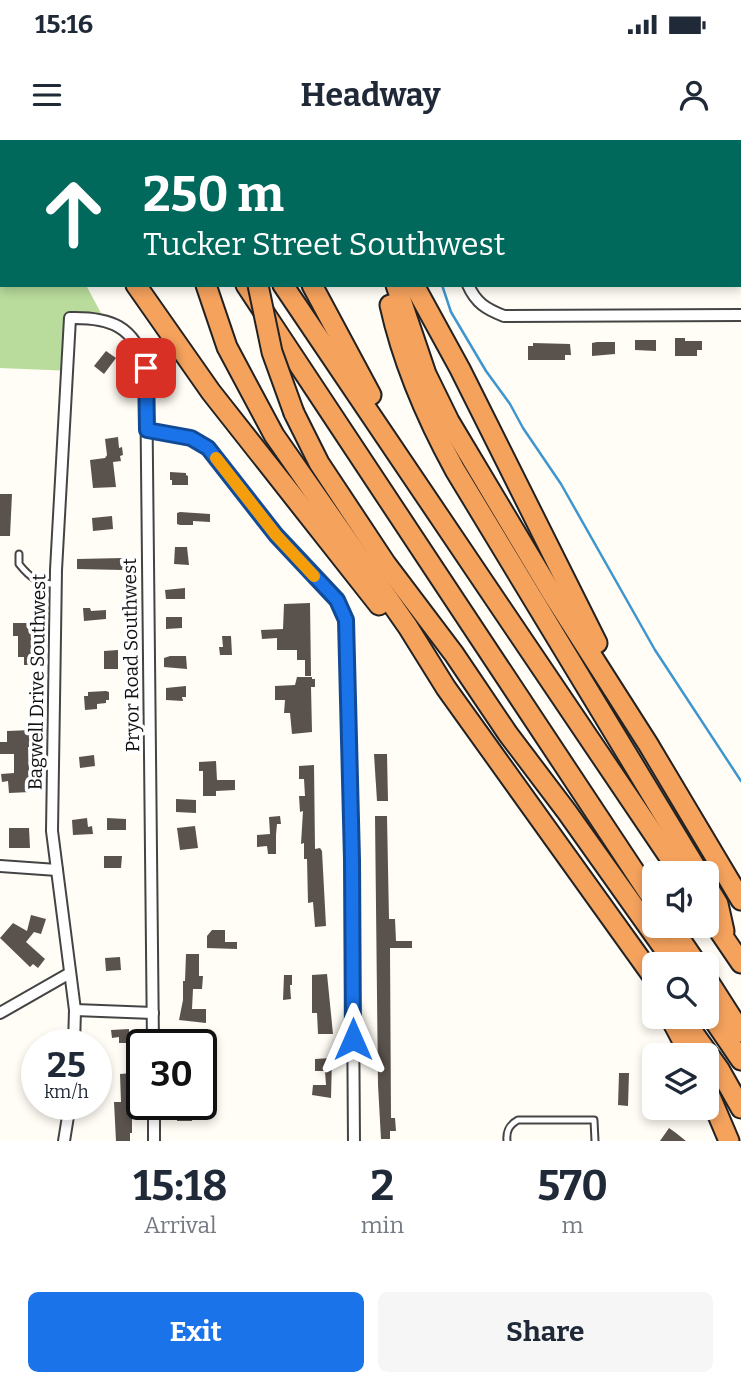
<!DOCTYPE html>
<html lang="en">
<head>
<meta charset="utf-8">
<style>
  body { margin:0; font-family:Bitter,serif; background:#f6f6f7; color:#1f2937; height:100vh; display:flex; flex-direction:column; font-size:26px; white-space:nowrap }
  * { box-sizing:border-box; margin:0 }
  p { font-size:23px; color:#747a83 }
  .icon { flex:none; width:38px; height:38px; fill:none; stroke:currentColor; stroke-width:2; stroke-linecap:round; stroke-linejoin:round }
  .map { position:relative; height:1001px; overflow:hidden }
  .side { display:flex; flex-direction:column; background:#fff; flex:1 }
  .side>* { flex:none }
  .banner { position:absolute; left:0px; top:0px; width:742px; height:147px; box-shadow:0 4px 10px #0003; background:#00695c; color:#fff; overflow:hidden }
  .tools { position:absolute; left:642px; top:721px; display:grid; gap:14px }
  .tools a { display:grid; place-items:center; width:77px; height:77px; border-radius:10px; background:#fff; box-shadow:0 4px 10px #0003; font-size:35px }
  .speed { position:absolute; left:21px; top:889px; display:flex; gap:14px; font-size:35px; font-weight:700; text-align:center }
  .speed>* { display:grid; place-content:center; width:91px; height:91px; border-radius:50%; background:#fff; box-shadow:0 4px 10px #0003; line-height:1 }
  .speed small { font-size:18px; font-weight:400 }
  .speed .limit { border:4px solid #111; border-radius:10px; background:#fff; color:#111 }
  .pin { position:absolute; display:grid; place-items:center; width:60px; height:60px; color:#fff; margin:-30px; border-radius:14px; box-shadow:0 4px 10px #0006 }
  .me { position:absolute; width:77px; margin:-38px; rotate:0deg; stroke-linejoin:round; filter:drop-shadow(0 0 5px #0008) }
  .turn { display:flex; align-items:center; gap:24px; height:147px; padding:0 28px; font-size:32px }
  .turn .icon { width:91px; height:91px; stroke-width:2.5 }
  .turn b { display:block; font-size:49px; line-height:60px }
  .eta { display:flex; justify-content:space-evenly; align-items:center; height:119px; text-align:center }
  .eta b { font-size:42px; font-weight:700; line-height:49px }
  .primary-button { display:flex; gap:14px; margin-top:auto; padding:14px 28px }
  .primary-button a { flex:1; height:80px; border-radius:10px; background:#1a73e8; color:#fff; font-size:28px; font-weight:700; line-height:80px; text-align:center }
  .primary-button a+a { background:#f6f6f7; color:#1f2937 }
  .status { display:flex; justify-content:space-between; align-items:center; height:49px; padding:0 35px; background:#fff; direction:ltr }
  .status svg { height:19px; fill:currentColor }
  header { display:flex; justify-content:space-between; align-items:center; height:91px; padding:0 28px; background:#fff; font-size:32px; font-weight:700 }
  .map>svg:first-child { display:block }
  .forest { fill:#b9dc9c }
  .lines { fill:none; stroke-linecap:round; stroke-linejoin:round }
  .stream { stroke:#3f96cf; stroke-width:2.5 }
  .building { fill:#5a524d }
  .lane-casing { stroke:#444; stroke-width:9 }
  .street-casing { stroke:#444; stroke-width:14 }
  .highway-casing { stroke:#222; stroke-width:23 }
  .lane { stroke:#fff; stroke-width:5 }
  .street { stroke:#fff; stroke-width:10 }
  .highway { stroke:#f5a25d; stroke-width:19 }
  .highway-bridge-casing { stroke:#222; stroke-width:23; stroke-linecap:butt }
  .highway-bridge { stroke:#f5a25d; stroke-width:19 }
  .route-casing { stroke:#114b97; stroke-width:18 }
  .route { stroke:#1a73e8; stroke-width:12 }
  .slow { stroke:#f59e0b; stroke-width:12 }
  .labels { text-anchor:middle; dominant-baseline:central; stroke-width:7; stroke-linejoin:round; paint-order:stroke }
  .street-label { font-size:19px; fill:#111; stroke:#fff }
</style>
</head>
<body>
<div class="status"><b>15:16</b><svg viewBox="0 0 49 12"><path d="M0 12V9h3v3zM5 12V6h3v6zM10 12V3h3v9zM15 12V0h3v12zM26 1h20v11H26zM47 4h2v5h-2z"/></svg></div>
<header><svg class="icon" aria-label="menu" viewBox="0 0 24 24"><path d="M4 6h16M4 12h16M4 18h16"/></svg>Headway<svg class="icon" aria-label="person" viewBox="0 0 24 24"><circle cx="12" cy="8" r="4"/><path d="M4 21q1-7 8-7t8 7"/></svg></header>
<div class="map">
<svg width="741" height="1001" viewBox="0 0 741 1001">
  <rect width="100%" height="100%" fill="#fffdf5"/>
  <!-- forest -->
  <path class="forest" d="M0,0l17,2h-15v143h84l16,30 -35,6 6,50 -73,-3z"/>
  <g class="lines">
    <!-- stream -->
    <g class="stream">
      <path d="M438,0v2"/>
      <path d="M442,145l9,27 35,59 24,33 13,24 38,56 94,166 86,131"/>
    </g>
  </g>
  <!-- building -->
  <g class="building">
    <path d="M675,198h10v3h17v9h-5v6h-22z"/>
    <path d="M635,200h21v11l-21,-1z"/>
    <path d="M597,202h18v12l-23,2v-13z"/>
    <path d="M533,203l37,1 1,11h-6v5h-37v-14h5z"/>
    <path d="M106,211l10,7 -12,16 -10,-8z"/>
    <path d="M118,297l1,11 3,-1 1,8 -3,1 1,5 -8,1 3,25 -23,1 -3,-28 15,-2 2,-3 -2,-16z"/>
    <path d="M170,332l16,1v2l2,1v9h-16v-5h-2z"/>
    <path d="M0,354h12l-2,42h-10z"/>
    <path d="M180,372l30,2v8l-17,-1v4h-13l-3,-1v-11z"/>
    <path d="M112,376l1,13 -20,2 -1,-13z"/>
    <path d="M175,407h12l2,18 -15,-1z"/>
    <path d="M123,418v12l-46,-1v-10z"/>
    <path d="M185,448v11h-19l-1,-9z"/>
    <path d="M310,463l1,73h-6v-16h-8v-10h-20v-12l-15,1 -1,-9 22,-1 1,-25z"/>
    <path d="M83,468h7l1,3 15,-1v9l-22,2z"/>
    <path d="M166,477h16v11l-16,1z"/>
    <path d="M13,483h19v42h-8v-8h-6v-21h-5z"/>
    <path d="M222,496h9l1,19h-12l-1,-8h4z"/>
    <path d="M118,510v19h-14v-18z"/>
    <path d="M170,516h16l1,13 -23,-2v-9z"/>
    <path d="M297,537h15v2h3v8h-4l1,45 -20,2 -2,-21h-6l1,-13h-10v-14l20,-1z"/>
    <path d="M186,546v11h-4l1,4 -17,-1v-12z"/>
    <path d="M106,551l3,1v8h-3v3l-9,1v5l-12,1 -1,-14h4v-4z"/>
    <path d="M32,590v17h-4l2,45 -21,1 -1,-12 -6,1 -1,-8 13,-1v-19h-14v-12h7v-11z"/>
    <path d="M374,614h13l1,47h-11z"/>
    <path d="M94,615l1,11 -15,2 -1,-11z"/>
    <path d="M216,621l1,19h18v10l-19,1v5h-13v-25h-4v-9z"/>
    <path d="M314,625l1,84 5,-1 2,3 4,75 -11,1 -2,-25 -5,1 -1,-44h-3v-16l-3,1 2,-33 -3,1 -1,-16h6l-1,-17h-5v-13z"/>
    <path d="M176,659l20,1v13l-20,-1z"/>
    <path d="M280,676l1,8h-4l-1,11v19h-8l-1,-8 -10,1v-12l13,-1 -1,-17z"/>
    <path d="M375,676h12l2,103h6l1,22h16v7h-22l1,170h4l1,13h-6v8h-9l-3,-54z"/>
    <path d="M87,678l1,9 4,-1 1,8 -20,1 -1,-15z"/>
    <path d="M107,678l19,1v11h-19z"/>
    <path d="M195,686l3,22 -18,2 -3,-22z"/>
    <path d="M9,688h20l1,20h-21z"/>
    <path d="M104,716h18l-1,12h-17z"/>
    <path d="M31,775l15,4 -5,15 -7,-2 -8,10 19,17 -7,9 -5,-4 -3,3 -30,-29 13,-15 14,8z"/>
    <path d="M212,790h13v12h12v7l-30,-1v-12z"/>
    <path d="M186,814h13v22h4l-1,13h-9l-1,20h14v14l-27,-3 4,-20v-19h2z"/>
    <path d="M120,817l1,13 -15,1 -1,-13z"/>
    <path d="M327,834l6,60h-15l-1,-21h-5v-38z"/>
    <path d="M284,835h8v10h-2l1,14 -8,1z"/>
    <path d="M129,889v14h-10v-6l-7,1 -1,-8z"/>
    <path d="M332,918l-1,40 -19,-3 1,-10h13l-1,-14h-10v-12z"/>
    <path d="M132,933v60h-2v8h-14l-2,-39h7l-1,-28z"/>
    <path d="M619,933h10l-1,33 -10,-1z"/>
    <path d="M177,964h11v6l4,-1v12h-15z"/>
    <path d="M669,988l7,5 10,8h-26z"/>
  </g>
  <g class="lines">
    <!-- lane casing -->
    <g class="lane-casing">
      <g id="lane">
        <path d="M19,414v10c12,15 18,18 37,21"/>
        <path d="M507,1001c-1,-10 2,-16 11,-21h76l1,21"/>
      </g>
    </g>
    <!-- street casing -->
    <g class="street-casing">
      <g id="street">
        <path d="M572,2l3,-2"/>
        <path d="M468,145c8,18 18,24 36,31l237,-1"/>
        <path d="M147,290l44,8 17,10 68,87 61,65 9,20 6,240 2,281"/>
        <path d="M0,726l57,4"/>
        <path d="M75,870l78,3"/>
        <path d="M0,873l70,-40"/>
        <path d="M74,905l1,-35 -23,-179 4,-261 14,-252c40,-1 65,8 76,50l7,677"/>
        <path d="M154,964v37"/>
        <path d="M64,1001l6,-37"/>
      </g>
    </g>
    <!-- highway casing -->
    <g class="highway-casing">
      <g id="highway">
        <path d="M71,0l1,2"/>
        <path d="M85,0l1,2"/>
        <path d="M156,0l1,2"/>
        <path d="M197,0l1,2"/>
        <path d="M228,0l1,2"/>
        <path d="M275,0l2,2"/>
        <path d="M259,2v-2"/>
        <path d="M389,2l1,-2"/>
        <path d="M136,145l75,107 168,213"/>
        <path d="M206,145l21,62 47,88 134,192 38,61 208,290"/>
        <path d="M246,145l408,616"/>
        <path d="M283,145l397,588"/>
        <path d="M312,145l59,110"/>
        <path d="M396,145l30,89 23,47 104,174 95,149 93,156"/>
        <path d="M414,145l46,84 137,274"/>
        <path d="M390,165c13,59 36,112 65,165l244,403"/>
        <path d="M294,273l25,50 67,101 68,90 54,80 59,78 108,152"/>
        <path d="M707,746l11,18 6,27"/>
        <path d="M707,773l34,50"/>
        <path d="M671,786l26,38"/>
        <path d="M707,839l34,53"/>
        <path d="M707,870l34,50"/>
        <path d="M670,877l20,38"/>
        <path d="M682,877l37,52 22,39"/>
        <path d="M707,949l22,52"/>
      </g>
    </g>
    <!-- lane -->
    <use href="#lane" class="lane"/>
    <!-- street -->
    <use href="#street" class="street"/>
    <!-- highway -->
    <use href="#highway" class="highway"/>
    <!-- highway-bridge casing -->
    <g class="highway-bridge-casing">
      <path id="highway-bridge" d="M258,145l14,67 22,61"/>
    </g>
    <!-- highway-bridge -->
    <use href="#highway-bridge" class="highway-bridge"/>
  </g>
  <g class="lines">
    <!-- route casing -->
    <g class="route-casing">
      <path id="route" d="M146,228l1,62 44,8 17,10 68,87 61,65 9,20 6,240 1,179"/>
    </g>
    <!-- route -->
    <use href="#route" class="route"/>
    <!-- slow -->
    <path class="slow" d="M216,318l60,77 38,41"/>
  </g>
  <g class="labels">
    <!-- street labels -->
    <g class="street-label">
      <text transform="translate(131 515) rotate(-91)">Pryor Road Southwest</text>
      <text transform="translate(37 542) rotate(-89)">Bagwell Drive Southwest</text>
    </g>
  </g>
</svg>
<div class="tools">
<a><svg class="icon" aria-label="sound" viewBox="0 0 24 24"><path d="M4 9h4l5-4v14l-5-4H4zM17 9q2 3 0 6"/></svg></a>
<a><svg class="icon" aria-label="search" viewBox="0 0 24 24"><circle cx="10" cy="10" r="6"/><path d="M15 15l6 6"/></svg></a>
<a><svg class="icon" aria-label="layers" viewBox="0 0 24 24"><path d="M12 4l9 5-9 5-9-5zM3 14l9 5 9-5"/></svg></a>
</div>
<div class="speed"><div>25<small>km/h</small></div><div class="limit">30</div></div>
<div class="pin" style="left:146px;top:228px;background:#d93025"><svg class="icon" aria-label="arrive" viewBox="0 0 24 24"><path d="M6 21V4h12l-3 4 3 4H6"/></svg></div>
<svg class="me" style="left:353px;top:899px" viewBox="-20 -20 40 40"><path d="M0-17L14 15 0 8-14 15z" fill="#1a73e8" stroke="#fff" stroke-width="4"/></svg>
<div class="banner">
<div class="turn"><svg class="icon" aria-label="ahead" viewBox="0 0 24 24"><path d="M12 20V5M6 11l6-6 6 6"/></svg><div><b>250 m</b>Tucker Street Southwest</div></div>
</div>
</div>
<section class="side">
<div class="eta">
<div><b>15:18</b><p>Arrival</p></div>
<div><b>2</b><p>min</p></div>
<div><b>570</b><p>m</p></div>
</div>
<div class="primary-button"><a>Exit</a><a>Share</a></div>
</section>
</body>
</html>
